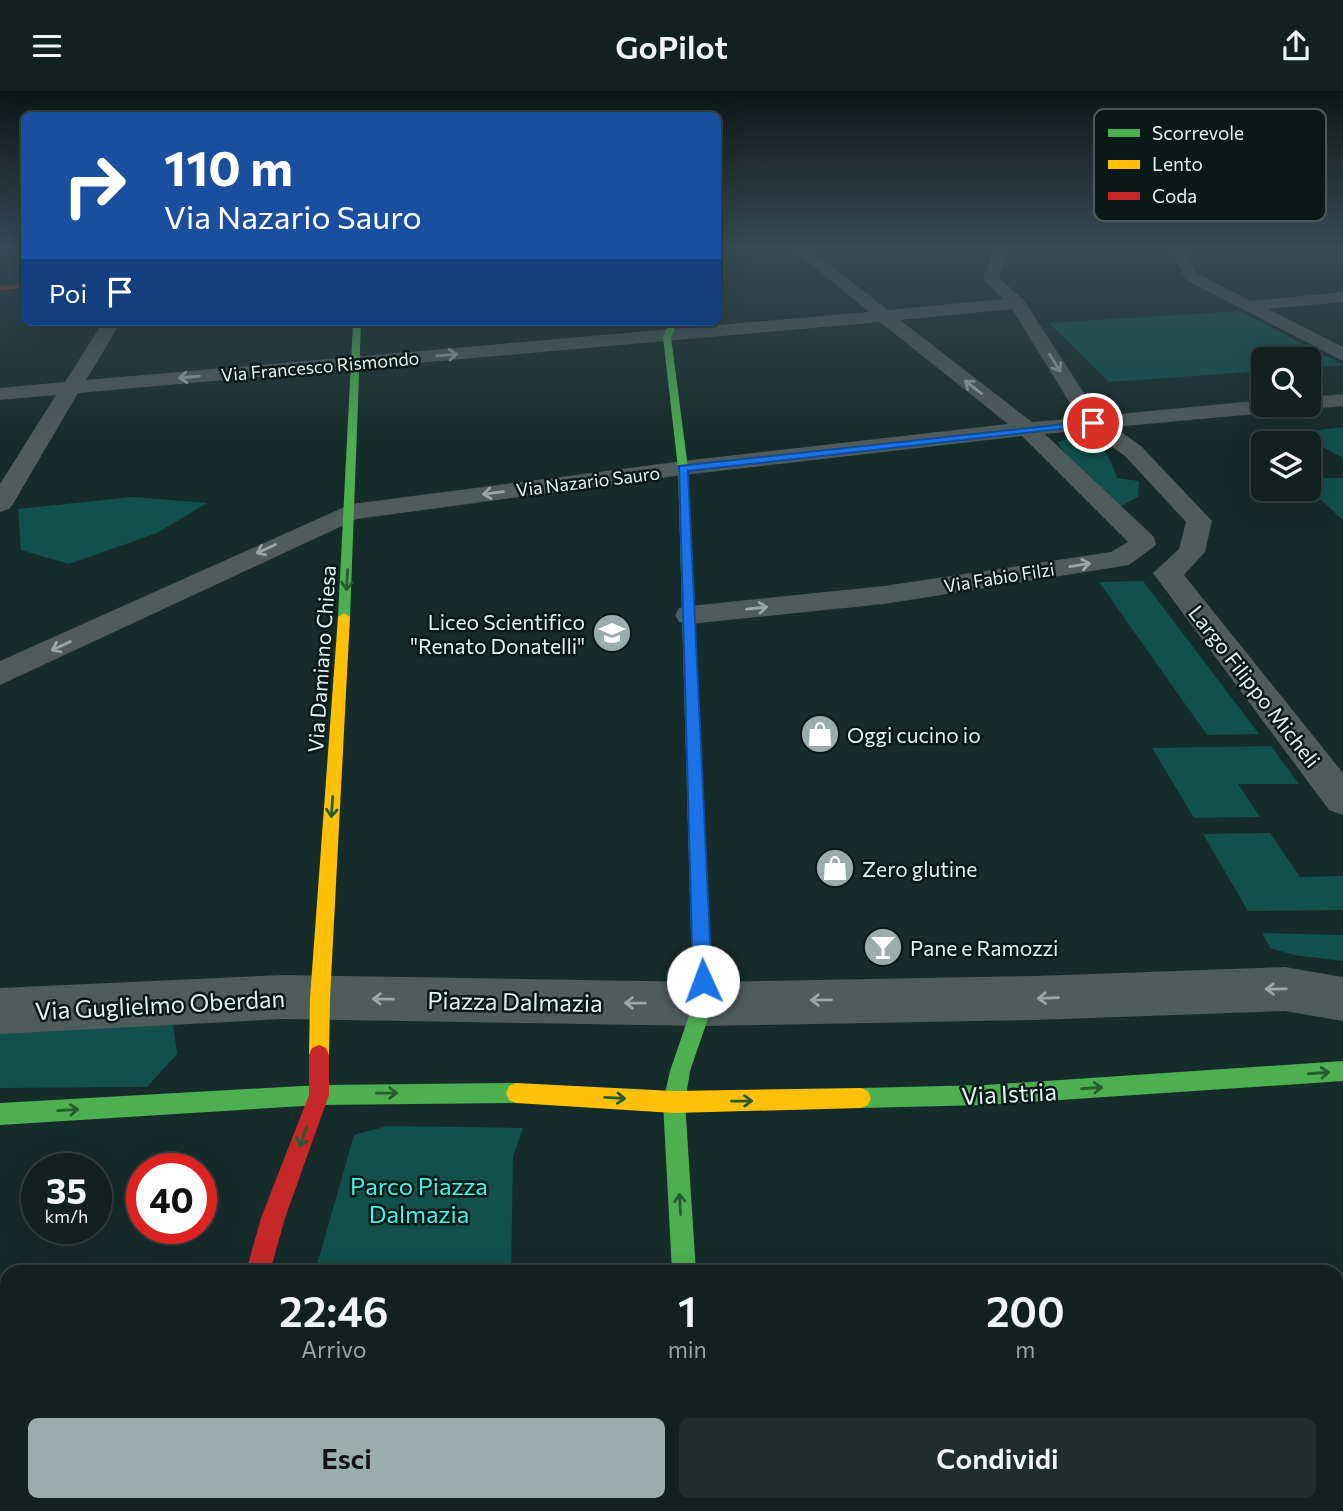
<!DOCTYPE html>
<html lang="it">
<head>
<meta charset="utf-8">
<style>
  body { margin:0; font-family:Commissioner,sans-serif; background:#1e2e2d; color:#f1f3f6; height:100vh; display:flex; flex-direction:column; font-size:26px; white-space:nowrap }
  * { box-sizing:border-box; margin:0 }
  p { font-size:23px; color:#9ca3a5 }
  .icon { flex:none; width:38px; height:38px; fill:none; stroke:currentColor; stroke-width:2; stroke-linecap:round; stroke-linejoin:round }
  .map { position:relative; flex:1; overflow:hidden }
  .sheet { position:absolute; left:0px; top:1174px; width:1344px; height:247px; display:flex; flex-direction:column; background:#102120; border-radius:21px 21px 0 0; box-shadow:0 7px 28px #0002,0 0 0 2px #303e3e }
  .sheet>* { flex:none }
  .hud { position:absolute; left:21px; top:21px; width:700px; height:214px; border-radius:10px; box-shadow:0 7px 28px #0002,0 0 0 2px #303e3e; background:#1a4fa0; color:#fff; overflow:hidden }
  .fabs { position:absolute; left:1251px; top:256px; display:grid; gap:14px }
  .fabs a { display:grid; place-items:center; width:70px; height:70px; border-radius:10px; background:#102120; box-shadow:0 7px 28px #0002,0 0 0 2px #303e3e; font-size:35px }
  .speed { position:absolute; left:21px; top:1062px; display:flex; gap:14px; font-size:35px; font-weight:700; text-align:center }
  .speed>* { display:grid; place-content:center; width:91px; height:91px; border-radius:50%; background:#102120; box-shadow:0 7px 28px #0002,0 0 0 2px #303e3e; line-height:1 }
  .speed small { font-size:18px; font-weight:400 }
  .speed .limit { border:10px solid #d22; background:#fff; color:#111 }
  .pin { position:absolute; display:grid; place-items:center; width:60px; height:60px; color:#fff; margin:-30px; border:4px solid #fff; border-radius:50%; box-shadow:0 2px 7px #0007 }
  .me { position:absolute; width:77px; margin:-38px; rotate:358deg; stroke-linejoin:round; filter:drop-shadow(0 0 5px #0008) }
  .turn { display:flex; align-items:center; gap:24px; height:147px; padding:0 28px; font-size:32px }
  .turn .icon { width:91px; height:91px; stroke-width:2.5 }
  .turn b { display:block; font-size:49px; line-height:60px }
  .then { display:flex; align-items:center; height:66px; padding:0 28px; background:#0003; gap:14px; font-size:26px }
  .eta { display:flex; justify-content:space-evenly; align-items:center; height:119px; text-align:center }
  .eta b { font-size:42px; font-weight:600; line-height:49px }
  .button { display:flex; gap:14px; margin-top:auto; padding:14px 28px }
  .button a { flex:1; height:80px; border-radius:10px; background:#99aeac; color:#111; font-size:28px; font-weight:600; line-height:80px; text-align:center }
  .button a+a { background:#1e2e2d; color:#f1f3f6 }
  header { display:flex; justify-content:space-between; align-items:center; height:91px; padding:0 28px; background:#102120; font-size:32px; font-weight:600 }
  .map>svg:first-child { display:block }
  .green { fill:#11504c }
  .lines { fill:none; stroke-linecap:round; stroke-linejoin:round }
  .street { fill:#4e5c5b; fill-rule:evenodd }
  .fast { fill:#4caf50; fill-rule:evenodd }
  .slow { fill:#ffc107; fill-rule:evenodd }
  .jam { fill:#c62828; fill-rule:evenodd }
  .oneway { stroke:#97a8a6 }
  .oneway2 { stroke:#275c31 }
  .route { fill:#1a73e8; stroke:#114b97; stroke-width:2 }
  .labels { text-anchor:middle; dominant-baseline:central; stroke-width:5; stroke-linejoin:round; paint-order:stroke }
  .far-street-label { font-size:18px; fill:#e0f4f2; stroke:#091917 }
  .poi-label { font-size:21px; fill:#e0f4f2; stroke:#091917; text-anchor:start }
  .street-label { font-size:21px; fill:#e0f4f2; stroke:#091917 }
  .near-street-label { font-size:24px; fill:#e0f4f2; stroke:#091917 }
  .near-park-label { font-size:24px; fill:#45f4e8; stroke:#091917 }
  .key { fill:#091917; stroke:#4a5b59; stroke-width:2 }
  .key-label { font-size:19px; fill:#e0f4f2 }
</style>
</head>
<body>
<header><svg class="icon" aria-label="menu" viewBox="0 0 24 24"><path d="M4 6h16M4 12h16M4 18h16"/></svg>GoPilot<svg class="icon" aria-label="share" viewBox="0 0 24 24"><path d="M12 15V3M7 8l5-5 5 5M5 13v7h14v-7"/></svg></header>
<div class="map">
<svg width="1343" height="1420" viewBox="0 0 1343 1420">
  <rect width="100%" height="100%" fill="#162c2a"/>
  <!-- green -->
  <g class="green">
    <path d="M1240,220l103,54 -34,3v-9h-45l-1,12 -154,11 -60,-59z"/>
    <path d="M1343,336v31l-45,-25z"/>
    <path d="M1074,347c28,1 35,16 43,40l22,3 -1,16 -17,9c-12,-13 -61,-54 -63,-64z"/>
    <path d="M1309,387h34v42l-35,-32z"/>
    <path d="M133,406l74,6 -50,30 -88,31 -48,-14 -3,-41z"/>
    <path d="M1143,490l116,153 -52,1 -108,-153z"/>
    <path d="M1271,655l28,38h-61l22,33 -66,1 -42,-70z"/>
    <path d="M1270,742l30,44 43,-1v34l-95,1 -45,-77z"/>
    <path d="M1262,842l81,2v26l-49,-6 -24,-7z"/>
    <path d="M173,933l4,30 -30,33 -147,1v-56z"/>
    <path d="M387,1035l136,2 -10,29 -2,115h-196l39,-137z"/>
    <path d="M270,1414h270l-1,6h-270z"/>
  </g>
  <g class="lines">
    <!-- street -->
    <g class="street">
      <path d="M789,155h16l83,64 115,-11 -20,-20 13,-33h14l-11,32 24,21 76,117 165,-16v4h45v-7l34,-3v12l-229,21 27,19 71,75 -7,31 -21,23 159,198v42l-14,-5 -176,-237 26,-24 7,-27 -61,-66 -37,-26 -43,4 109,103 2,8 -27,20 -245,39 -194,20 -11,-2 -4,-7 4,-7 11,-2 194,-20 227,-34 17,-10 -106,-106 -339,39 -326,44 -357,166v-24l351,-157 332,-43 325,-37 -128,-102 -802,71 -65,111 -4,5 -9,3v-28l56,-89 -56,5v-12l65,-6 38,-60h18l-35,58 783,-68zM1012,218l67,109 -47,4 -132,-102z"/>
      <path d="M1168,155h14l16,28 53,27 92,-9v10l-75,7 75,38v14l-157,-81z"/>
      <path d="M1285,876l58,10v44l-58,-10 -249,9 -333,6 -421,-7 -282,15v-46l282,-13 421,7 333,-6z"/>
    </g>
    <!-- fast -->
    <g class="fast">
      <path d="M353,231h8l-11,295 -6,4 -6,-4z"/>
      <path d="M670,231h8l-7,15 17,131 25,536 -23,67 -5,31 11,170h-24l-9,-170 7,-31 23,-67 -15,-536 -15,-131z"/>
      <path d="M1343,970v20l-358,24 -124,3 -7,-3 -3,-7 3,-7 7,-3 124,-3z"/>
      <path d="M516,992l7,3 3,7 -3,7 -7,3 -197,2 -319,20v-22l319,-18z"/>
      <path d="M177,1414h28l-2,6h-28z"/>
      <path d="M683,1414h28l1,6h-28z"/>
    </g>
    <!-- slow -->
    <g class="slow">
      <path d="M344,522l6,4 -20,381 -1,57 -3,7 -7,3 -7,-3 -3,-7 1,-57 28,-381z"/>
      <path d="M516,992l158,8 187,-3 7,3 3,7 -3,7 -7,3 -187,5 -158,-10 -7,-3 -3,-7 3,-7z"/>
    </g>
    <!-- jam -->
    <g class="jam">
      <path d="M24,193v4l-24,2v-4z"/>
      <path d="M319,954l7,3 3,7v40l-44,123 -15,54h-24l15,-54 48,-123v-40l3,-7z"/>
    </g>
  </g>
  <!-- one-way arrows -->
  <defs><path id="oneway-shaft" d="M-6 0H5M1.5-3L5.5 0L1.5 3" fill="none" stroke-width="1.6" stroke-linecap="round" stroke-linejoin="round" transform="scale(1.75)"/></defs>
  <g class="oneway">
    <use href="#oneway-shaft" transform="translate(447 264) rotate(-5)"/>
    <use href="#oneway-shaft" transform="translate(1055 272) rotate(58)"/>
    <use href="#oneway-shaft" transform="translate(189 286) rotate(175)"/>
    <use href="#oneway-shaft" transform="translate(973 296) rotate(-142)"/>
    <use href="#oneway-shaft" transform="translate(493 402) rotate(173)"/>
    <use href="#oneway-shaft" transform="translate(266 458) rotate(155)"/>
    <use href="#oneway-shaft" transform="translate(1080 474) rotate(-9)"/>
    <use href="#oneway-shaft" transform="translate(757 517) rotate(-6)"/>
    <use href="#oneway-shaft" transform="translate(61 555) rotate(155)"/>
    <use href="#oneway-shaft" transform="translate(1276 898) rotate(179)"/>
    <use href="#oneway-shaft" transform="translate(1048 907) rotate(178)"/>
    <use href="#oneway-shaft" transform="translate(383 908) rotate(-179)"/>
    <use href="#oneway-shaft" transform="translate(821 909) rotate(179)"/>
    <use href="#oneway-shaft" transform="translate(635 912) rotate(-179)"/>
  </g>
  <g class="oneway2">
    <use href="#oneway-shaft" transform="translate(347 489) rotate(94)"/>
    <use href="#oneway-shaft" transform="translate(332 716) rotate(94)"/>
    <use href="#oneway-shaft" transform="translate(1319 982) rotate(-4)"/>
    <use href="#oneway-shaft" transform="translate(1092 997) rotate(-4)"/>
    <use href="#oneway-shaft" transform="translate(387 1002) rotate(-1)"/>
    <use href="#oneway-shaft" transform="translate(615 1007) rotate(3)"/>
    <use href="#oneway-shaft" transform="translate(742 1010) rotate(-1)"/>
    <use href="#oneway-shaft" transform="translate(68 1019) rotate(-3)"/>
    <use href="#oneway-shaft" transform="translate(303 1046) rotate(110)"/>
    <use href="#oneway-shaft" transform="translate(680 1113) rotate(-93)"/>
  </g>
  <!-- sky -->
  <linearGradient id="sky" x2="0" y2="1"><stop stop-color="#0c1817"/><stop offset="0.44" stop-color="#364b55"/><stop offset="1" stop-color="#364b55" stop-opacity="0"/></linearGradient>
  <rect width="1343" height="354" fill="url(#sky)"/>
  <!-- route -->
  <path class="route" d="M1093,330l3,4 -408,46 24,510 -3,7 -6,2 -7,-2 -3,-7 -14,-515z"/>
  <!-- icons -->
  <defs>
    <g id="school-disc" transform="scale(2.0125)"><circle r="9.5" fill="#99aeac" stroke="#091917"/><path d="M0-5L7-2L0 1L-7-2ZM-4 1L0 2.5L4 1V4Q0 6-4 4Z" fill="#fff"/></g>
    <g id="shop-disc" transform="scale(2.0125)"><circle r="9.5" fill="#99aeac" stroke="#091917"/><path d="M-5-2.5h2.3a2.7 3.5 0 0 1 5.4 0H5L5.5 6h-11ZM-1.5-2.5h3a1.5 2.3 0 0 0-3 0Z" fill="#fff"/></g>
    <g id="bar-disc" transform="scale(2.0125)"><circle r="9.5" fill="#99aeac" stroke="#091917"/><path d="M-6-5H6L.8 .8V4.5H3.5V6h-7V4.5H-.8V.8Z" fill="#fff"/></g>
  </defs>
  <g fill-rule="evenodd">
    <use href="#school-disc" x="612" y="542"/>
    <use href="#shop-disc" x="820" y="643"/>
    <use href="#shop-disc" x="835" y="777"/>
    <use href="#bar-disc" x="883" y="856"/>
  </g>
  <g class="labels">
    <!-- far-street labels -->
    <g class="far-street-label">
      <text transform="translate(320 275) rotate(-5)">Via Francesco Rismondo</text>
      <text transform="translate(588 390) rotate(-7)">Via Nazario Sauro</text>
      <text transform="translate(999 486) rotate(-9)">Via Fabio Filzi</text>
    </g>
    <!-- poi labels -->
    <g class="poi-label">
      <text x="585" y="530" text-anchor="end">Liceo Scientifico<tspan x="585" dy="24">"Renato Donatelli"</tspan></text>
      <text x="847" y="643">Oggi cucino io</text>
      <text x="862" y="777">Zero glutine</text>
      <text x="910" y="856">Pane e Ramozzi</text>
    </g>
    <!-- street labels -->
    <g class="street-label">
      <text transform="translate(321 568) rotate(-86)">Via Damiano Chiesa</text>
      <text transform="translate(1255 595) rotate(52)">Largo Filippo Micheli</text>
    </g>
    <!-- near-street labels -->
    <g class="near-street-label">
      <text transform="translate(515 910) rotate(1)">Piazza Dalmazia</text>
      <text transform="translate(160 913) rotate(-3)">Via Guglielmo Oberdan</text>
      <text transform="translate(1009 1002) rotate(-3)">Via Istria</text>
    </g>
    <!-- near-park labels -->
    <g class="near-park-label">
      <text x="419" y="1094">Parco Piazza<tspan x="419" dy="28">Dalmazia</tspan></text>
    </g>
  </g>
  <!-- legend -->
  <rect x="1094" y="18" width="232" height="112" rx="10" class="key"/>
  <rect x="1108" y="38" width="32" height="8" fill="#4caf50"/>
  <rect x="1108" y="69" width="32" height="9" fill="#ffc107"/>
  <rect x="1108" y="101" width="32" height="8" fill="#c62828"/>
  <g class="key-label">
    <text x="1152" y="49">Scorrevole</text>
    <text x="1152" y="80">Lento</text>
    <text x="1152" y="112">Coda</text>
  </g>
</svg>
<div class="fabs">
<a><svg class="icon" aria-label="search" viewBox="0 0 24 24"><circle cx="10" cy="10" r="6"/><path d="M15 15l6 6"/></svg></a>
<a><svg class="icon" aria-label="layers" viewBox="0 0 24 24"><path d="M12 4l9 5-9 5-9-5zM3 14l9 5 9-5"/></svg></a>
</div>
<div class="speed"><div>35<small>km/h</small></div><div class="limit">40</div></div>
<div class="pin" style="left:1093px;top:332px;background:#d93025"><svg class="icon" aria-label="arrive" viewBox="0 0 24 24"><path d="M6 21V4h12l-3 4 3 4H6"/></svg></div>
<svg class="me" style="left:703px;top:890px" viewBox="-20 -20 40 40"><circle r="19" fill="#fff"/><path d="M0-13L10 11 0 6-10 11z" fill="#1a73e8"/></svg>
<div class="hud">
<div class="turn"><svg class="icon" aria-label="right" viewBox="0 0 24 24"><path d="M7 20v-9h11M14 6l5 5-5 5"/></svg><div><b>110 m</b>Via Nazario Sauro</div></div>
<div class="then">Poi<svg class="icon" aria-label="arrive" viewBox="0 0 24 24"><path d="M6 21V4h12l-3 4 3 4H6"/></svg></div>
</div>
<section class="sheet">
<div class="eta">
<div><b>22:46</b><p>Arrivo</p></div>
<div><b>1</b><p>min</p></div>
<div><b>200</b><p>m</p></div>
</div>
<div class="button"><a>Esci</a><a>Condividi</a></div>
</section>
</div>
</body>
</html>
